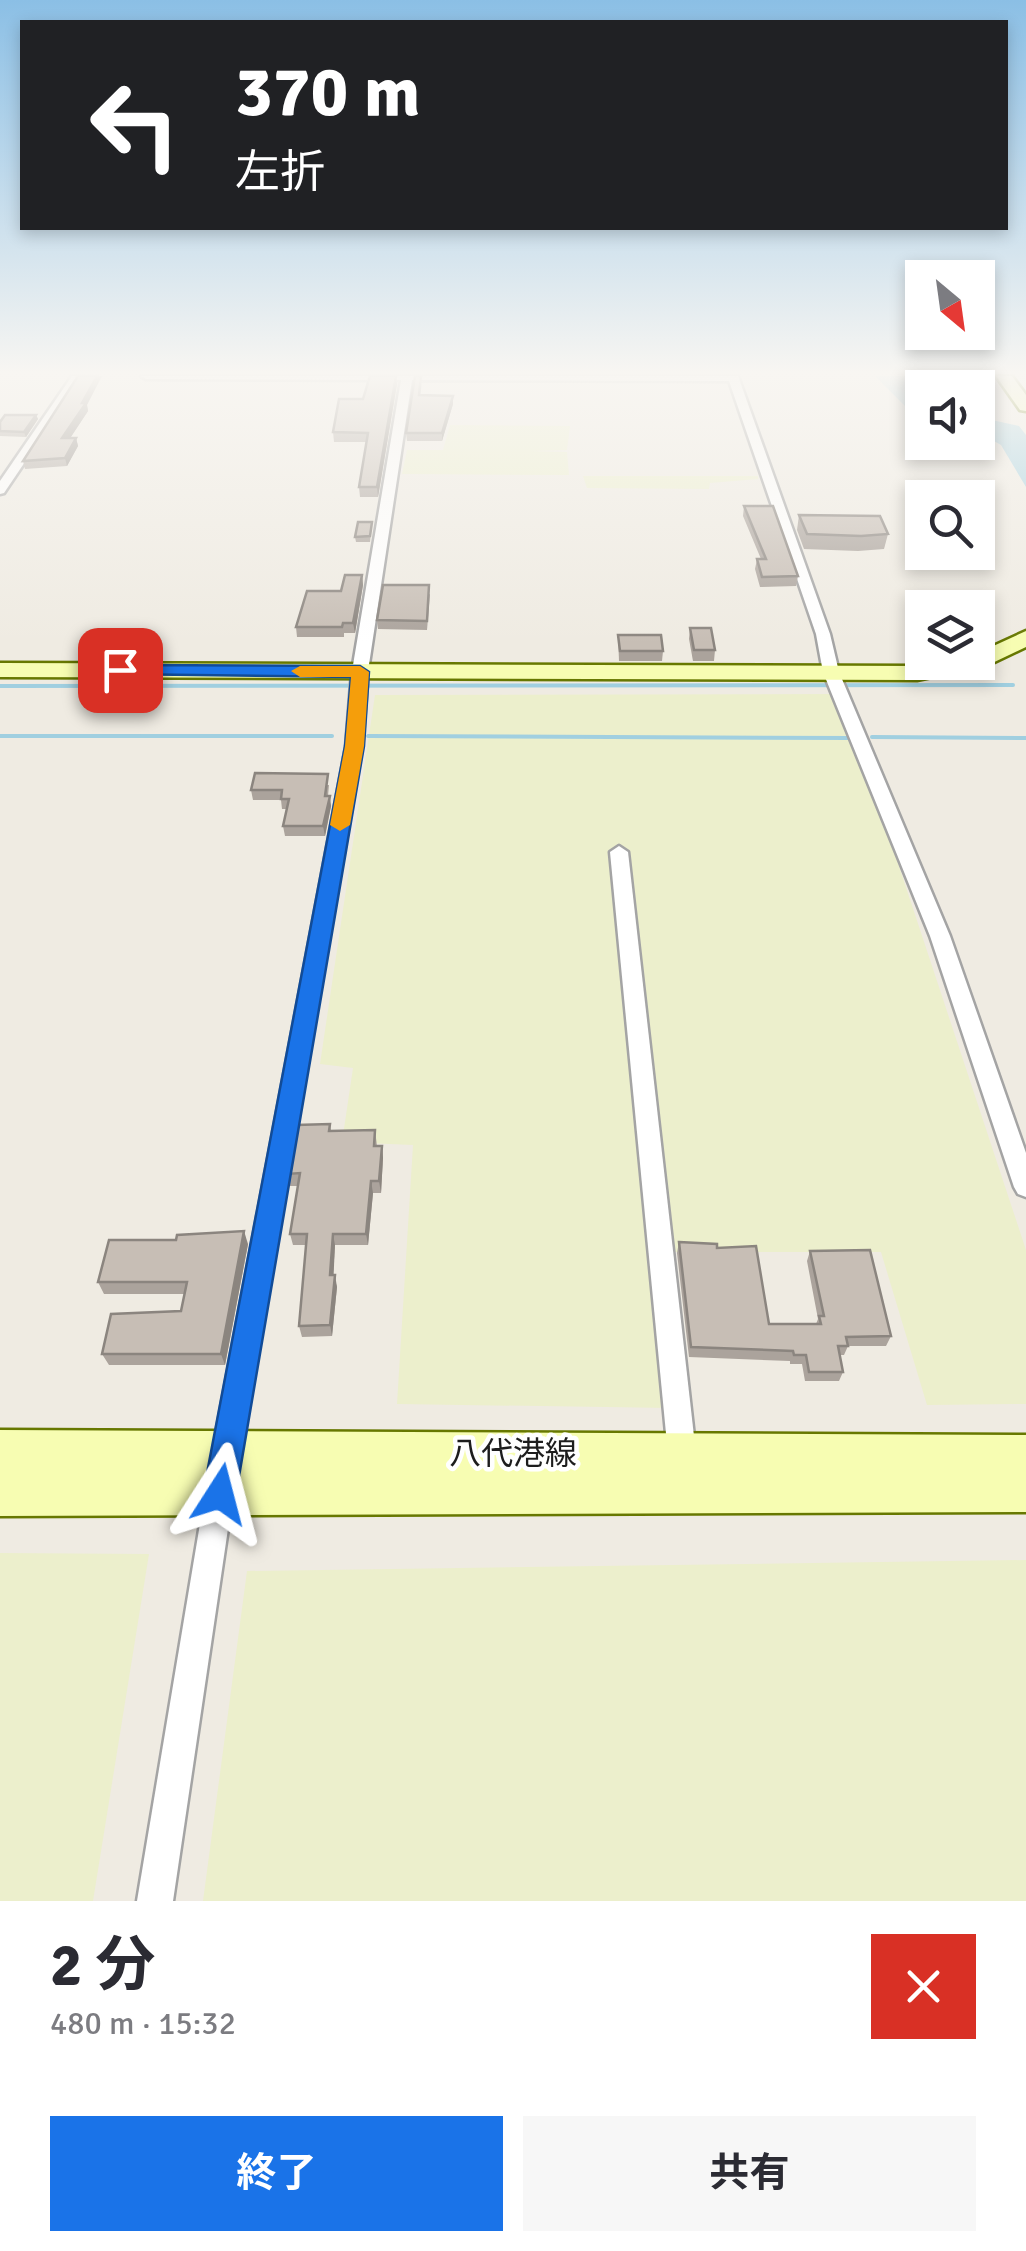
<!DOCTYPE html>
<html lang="ja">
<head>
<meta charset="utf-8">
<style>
  body { margin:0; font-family:Signika,"Noto Sans JP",sans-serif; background:#f7f7f7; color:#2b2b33; height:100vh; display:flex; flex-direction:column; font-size:38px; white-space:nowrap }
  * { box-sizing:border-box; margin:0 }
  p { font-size:32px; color:#7c7c81 }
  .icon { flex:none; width:55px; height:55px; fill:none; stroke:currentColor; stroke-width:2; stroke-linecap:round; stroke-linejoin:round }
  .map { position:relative; height:1901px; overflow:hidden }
  .sheet { display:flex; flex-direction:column; background:#fff; flex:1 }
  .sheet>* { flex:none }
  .hud { position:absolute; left:20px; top:20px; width:988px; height:210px; border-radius:0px; box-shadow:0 5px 15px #0003; background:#202124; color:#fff; overflow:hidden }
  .needle { width:65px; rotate:151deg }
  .fabs { position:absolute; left:905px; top:260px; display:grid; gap:20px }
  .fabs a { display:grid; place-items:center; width:90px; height:90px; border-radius:0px; background:#fff; box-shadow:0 5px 15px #0003; font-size:50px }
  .pin { position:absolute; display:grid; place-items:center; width:85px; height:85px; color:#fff; margin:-42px; border-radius:20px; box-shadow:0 5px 15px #0006 }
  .me { position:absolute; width:110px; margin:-55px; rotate:9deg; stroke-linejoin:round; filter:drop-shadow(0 0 8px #0008) }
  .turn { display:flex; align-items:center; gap:35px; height:210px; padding:0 50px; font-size:45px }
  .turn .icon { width:130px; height:130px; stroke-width:2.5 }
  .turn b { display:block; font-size:70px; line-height:85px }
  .round { display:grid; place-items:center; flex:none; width:105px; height:105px; border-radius:0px; background:#f7f7f7 }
  .overview { display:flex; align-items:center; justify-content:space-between; height:170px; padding:0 50px }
  h1 { font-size:60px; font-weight:700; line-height:75px }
  .cta { display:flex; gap:20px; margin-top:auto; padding:20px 50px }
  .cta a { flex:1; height:115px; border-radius:0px; background:#1a73e8; color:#fff; font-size:40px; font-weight:700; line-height:115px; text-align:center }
  .cta a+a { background:#f7f7f7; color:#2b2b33 }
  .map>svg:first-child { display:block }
  .farmland { fill:#ecefcc }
  .water { fill:#a0cfe0 }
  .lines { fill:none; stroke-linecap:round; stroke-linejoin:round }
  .stream { stroke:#a0cfe0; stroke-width:4 }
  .street-casing { stroke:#a4a4a4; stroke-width:5 }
  .secondary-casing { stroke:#677800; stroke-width:5 }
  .street { fill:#fff; fill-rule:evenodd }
  .secondary { fill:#f7fdb2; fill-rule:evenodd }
  .wall { fill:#aba39c }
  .shaded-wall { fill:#8b857f }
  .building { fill:#c7beb5; stroke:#8b857f; stroke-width:2.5 }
  .route { fill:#1a73e8; stroke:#114b97; stroke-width:2.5 }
  .slow { fill:#f59e0b }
  .labels { text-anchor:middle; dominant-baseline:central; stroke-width:9; stroke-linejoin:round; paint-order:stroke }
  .near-street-label { font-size:32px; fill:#1d1d1d; stroke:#fff }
</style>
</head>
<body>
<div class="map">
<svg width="1026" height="1901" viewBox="0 0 1026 1901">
  <rect width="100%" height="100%" fill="#efebe2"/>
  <!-- farmland -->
  <g class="farmland">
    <path d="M450,425l120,1 -3,24 -37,1 37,1 2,23 -167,-1 5,-24h36z"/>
    <path d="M583,476h175v3l-48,4 -1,6 -122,-1z"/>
    <path d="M842,694l184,556v154l-99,1 -46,-153h-223l13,156 -274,-4 16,-259 -71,-3 11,-74 -33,-4 55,-369z"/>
    <path d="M0,1553l149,1 -56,347h-93z"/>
    <path d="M1026,1560v341h-823l44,-330z"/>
  </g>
  <!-- water -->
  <g class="water">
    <path d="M875,376h90l-31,9 1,2 -13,1 -1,46 -15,-27z"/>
    <path d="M978,417l41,9 7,9v52l-25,-42 -23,-13z"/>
  </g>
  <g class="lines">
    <!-- stream -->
    <g class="stream">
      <path d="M0,686l1013,-1"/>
      <path d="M0,736h332"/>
      <path d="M368,736l483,2"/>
      <path d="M872,737l154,1"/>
    </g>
    <!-- street casing -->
    <g class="street-casing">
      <g id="street">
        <path d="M72,376h11l-79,117 -4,1v-13z"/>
        <path d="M141,376h597l92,258 9,38 111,264 76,217v44l-8,-3 -4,-7 -84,-251 -107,-264 -7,-38 -87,-253 -317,-1 -44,291 -6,76 -122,708 -4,10 -10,4 -10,-4 -4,-10 134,-708 6,-76 49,-291 -255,-1z"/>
        <path d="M619,846l9,6 68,602 -4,10 -10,4 -10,-4 -4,-10 -58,-602z"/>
        <path d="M220,1474l10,4 4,10 -61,413h-36l69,-413 4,-10z"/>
      </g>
    </g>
    <!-- secondary casing -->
    <g class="secondary-casing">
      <g id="secondary">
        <path d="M996,376h16l14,19v16l-6,-1z"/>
        <path d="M1026,631v16l-40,19 -69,14 -917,-3v-14l917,3 61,-4v-9z"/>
        <path d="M0,1430l1026,5v77l-1026,4v-44h28h-28z"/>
      </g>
    </g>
    <!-- street -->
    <use href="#street" class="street"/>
    <!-- secondary -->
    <use href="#secondary" class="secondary"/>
  </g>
  <!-- wall -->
  <g class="wall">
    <path d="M396,376l1,8 -19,113h-18l-1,-10 7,-45h-32l-1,-10 30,-33z"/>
    <path d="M422,384l-2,11 33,1v8l-11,37h-35l-1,-8z"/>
    <path d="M978,388l6,10 -2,9h-4z"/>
    <path d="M87,405l1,6 -18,27h6l2,8 -11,20 -42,3 -2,-8z"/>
    <path d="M36,415l2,4 -12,18 -26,-1v-14z"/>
    <path d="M744,506l54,70 -2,10 -36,1 -5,-18 2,-10h4l-18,-43z"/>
    <path d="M799,515l89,19 -4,15 -26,2 -54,-2 -7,-19z"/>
    <path d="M372,522l-2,20h-14l-1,-5z"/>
    <path d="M362,575l1,10 -8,48h-11v4h-47l-1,-10z"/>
    <path d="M430,594l-3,36 -49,-1 -1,-9z"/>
    <path d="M690,628l25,22 -1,11h-21l-4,-22z"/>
    <path d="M618,635l45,16 -1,10h-43z"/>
    <path d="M329,785l-1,11 3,10 -6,30h-40l-2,-10 4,-17h-5l-1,-9h-28l-2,-10z"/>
    <path d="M330,1124l1,7 44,-1 2,16h5l1,12 -2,35h-8l-5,52h-33l-2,30 4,12 -5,49 -30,1 -3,-11 7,-81h-13l-3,-11 8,-48h-8l-3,-12z"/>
    <path d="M679,1242l38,6 52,76h47l2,-5 -11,-58 3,-10 81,85 -5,10h-38l-4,9h-4l3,17 -4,9h-34l-3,-17h-12v-3l-101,-4 -12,-104z"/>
    <path d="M248,1244l-23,121h-116l-7,-11 79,-43 4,-17h-81l-6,-12z"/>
  </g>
  <!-- shaded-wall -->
  <g class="shaded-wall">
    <path d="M97,376h5l-15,29 1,6 -23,35 -3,-8z"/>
    <path d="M396,376l1,8 -19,113 -1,-10z"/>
    <path d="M453,396v8l-11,37v-8z"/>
    <path d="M36,415l2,4 -12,18 -2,-5z"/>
    <path d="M76,438l2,8 -11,20 -2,-8z"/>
    <path d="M362,575l1,10 -8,48 -2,-10z"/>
    <path d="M330,796l1,10 -6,30 -2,-10z"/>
    <path d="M382,1146l1,12 -2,35 -2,-12z"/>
    <path d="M371,1181l2,12 -5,52 -2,-11z"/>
    <path d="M244,1231l4,13 -23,121 -4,-11z"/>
    <path d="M333,1234l2,11 -2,42 -3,-12z"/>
    <path d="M335,1275l2,12 -5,49 -2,-11z"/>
  </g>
  <!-- building -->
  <g class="building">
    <path d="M78,376h19l-15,27h4l-24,35h14l-11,20 -42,3z"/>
    <path d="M370,376h26l-19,111h-18l9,-54 -35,-1 6,-33h24z"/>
    <path d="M415,376h6l-2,19 34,1 -11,37h-36z"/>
    <path d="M947,384h28l2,4h-28z"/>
    <path d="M978,388l6,10h-6z"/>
    <path d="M5,415h31l-12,17 -24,-1v-9z"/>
    <path d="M744,506h29l25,70 -36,1 -5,-18h9z"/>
    <path d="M799,515l81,1 8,18 -27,2 -54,-2z"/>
    <path d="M358,522h14l-2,14 -15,1z"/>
    <path d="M345,575h17l-9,48h-10l-1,4h-46l11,-36h34z"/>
    <path d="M383,585h46l-2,36 -50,-1z"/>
    <path d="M690,628h21l4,22h-21z"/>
    <path d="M618,635h43l2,16h-43z"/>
    <path d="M255,773l73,1 -3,22h5l-7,30h-40l6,-27h-8l1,-9h-31z"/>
    <path d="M330,1124l-1,7 46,-1 -1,16h8l-3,35h-8l-5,53h-33l-3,41h5l-5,50 -31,1 8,-92h-17l10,-61 -13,1 9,-49z"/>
    <path d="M244,1231l-23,123h-119l9,-40 70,-3 6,-29h-89l11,-42h67l1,-5z"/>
    <path d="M679,1242l38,2v4l39,-2 13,78h52l-2,-8h5l-14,-65 60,-1 21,86 -45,1 2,9h-10l5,26h-34l-3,-17h-12l-1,-4 -102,-4z"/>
  </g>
  <!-- sky -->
  <linearGradient id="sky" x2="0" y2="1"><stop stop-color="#8bbfe5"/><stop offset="0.58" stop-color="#f8f6f2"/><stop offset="1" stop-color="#f8f6f2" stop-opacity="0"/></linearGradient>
  <rect width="1026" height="643" fill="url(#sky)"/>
  <!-- route -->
  <path class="route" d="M120,665l240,1 9,6 -5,74 -128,748 -5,12 -11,4 -12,-4 -5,-12 142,-748 6,-69 -237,-3 -3,-4z"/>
  <!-- slow -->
  <path class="slow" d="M360,666l9,6 -5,74 -14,79 -10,6 -10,-6 15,-79 6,-69h-51l-9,-6 9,-5z"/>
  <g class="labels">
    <!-- near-street labels -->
    <g class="near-street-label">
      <text x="513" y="1453">八代港線</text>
    </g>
  </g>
</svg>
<div class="fabs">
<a><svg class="needle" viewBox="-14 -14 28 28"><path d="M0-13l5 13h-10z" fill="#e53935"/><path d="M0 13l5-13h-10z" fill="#7c7c81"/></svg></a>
<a><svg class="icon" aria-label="sound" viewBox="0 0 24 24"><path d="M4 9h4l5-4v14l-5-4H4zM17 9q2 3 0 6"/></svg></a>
<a><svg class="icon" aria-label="search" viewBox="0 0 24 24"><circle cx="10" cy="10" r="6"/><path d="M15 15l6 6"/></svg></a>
<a><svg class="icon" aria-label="layers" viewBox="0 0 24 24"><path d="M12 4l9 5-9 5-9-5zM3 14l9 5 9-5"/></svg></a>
</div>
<div class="pin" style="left:120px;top:670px;background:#d93025"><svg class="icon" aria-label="arrive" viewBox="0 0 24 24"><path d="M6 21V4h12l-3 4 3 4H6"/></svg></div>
<svg class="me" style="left:220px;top:1494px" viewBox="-20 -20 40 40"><path d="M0-17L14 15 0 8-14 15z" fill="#1a73e8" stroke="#fff" stroke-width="4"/></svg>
<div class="hud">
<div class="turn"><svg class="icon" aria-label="left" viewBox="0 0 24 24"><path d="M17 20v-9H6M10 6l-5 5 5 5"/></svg><div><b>370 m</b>左折</div></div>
</div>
</div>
<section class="sheet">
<div class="overview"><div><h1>2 分</h1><p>480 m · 15:32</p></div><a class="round" style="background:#d93025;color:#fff"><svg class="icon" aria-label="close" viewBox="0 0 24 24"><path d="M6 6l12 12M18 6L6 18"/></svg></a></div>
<div class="cta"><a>終了</a><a>共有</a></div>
</section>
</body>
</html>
